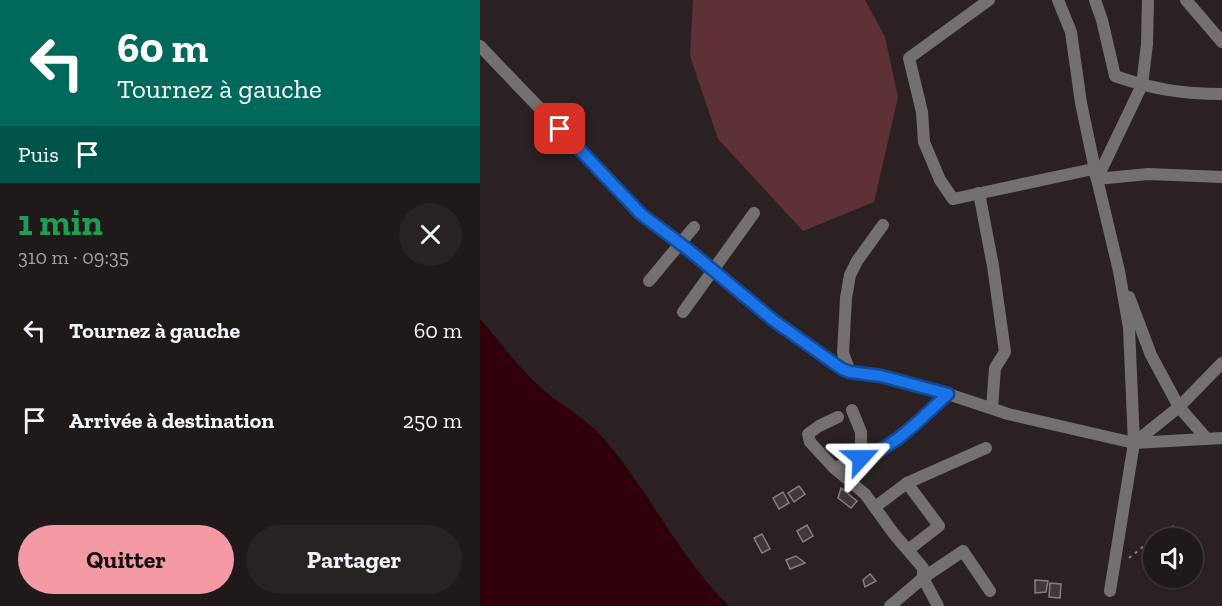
<!DOCTYPE html>
<html lang="fr">
<head>
<meta charset="utf-8">
<style>
  body { margin:0; font-family:"Zilla Slab",serif; background:#282223; color:#f1f3f6; height:100vh; display:flex; flex-direction:column; font-size:22px; white-space:nowrap }
  * { box-sizing:border-box; margin:0 }
  p { font-size:20px; color:#a2a0a2 }
  .icon { flex:none; width:33px; height:33px; fill:none; stroke:currentColor; stroke-width:2; stroke-linecap:round; stroke-linejoin:round }
  .map { position:relative; flex:1; overflow:hidden }
  .panel { display:flex; flex-direction:column; background:#20191a; width:480px }
  .panel>* { flex:none }
  .banner { background:#00695c; color:#fff; overflow:hidden }
  .buttons { position:absolute; left:663px; top:528px; display:grid; gap:12px }
  .buttons a { display:grid; place-items:center; width:60px; height:60px; border-radius:50%; background:#20191a; box-shadow:0 2px 4px #0004,0 0 0 2px #3d3839; font-size:30px }
  .pin { position:absolute; display:grid; place-items:center; width:51px; height:51px; color:#fff; margin:-26px; border-radius:12px; box-shadow:0 3px 9px #0006 }
  .me { position:absolute; width:66px; margin:-33px; rotate:66deg; stroke-linejoin:round; filter:drop-shadow(0 0 4px #0008) }
  .turn { display:flex; align-items:center; gap:21px; height:126px; padding:0 18px; font-size:27px }
  .turn .icon { width:78px; height:78px; stroke-width:2.5 }
  .turn b { display:block; font-size:42px; line-height:51px }
  .then { display:flex; align-items:center; height:57px; padding:0 18px; background:#0003; gap:12px; font-size:22px }
  .round { display:grid; place-items:center; flex:none; width:63px; height:63px; border-radius:32px; background:#282223 }
  .headline { display:flex; align-items:center; justify-content:space-between; height:102px; padding:0 18px }
  h1 { font-size:36px; font-weight:700; line-height:45px; color:#1e9e55 }
  .action { display:flex; gap:12px; margin-top:auto; padding:12px 18px }
  .action a { flex:1; height:69px; border-radius:36px; background:#f49aa4; color:#111; font-size:24px; font-weight:700; line-height:69px; text-align:center }
  .action a+a { background:#282223; color:#f1f3f6 }
  ul { padding:0; list-style:none }
  li { display:flex; align-items:center; gap:18px; height:90px; padding:0 18px }
  li div { flex:1 }
  li b { display:block; font-size:22px }
  li em { font-style:normal }
  main { display:flex; flex:1; min-height:0 }
  .map>svg:first-child { display:block }
  .green { fill:#5d3136 }
  .water { fill:#2f0009 }
  .building { fill:#433839; stroke:#8a7d7e; stroke-width:1.5 }
  .lines { fill:none; stroke-linecap:round; stroke-linejoin:round }
  .path { stroke:#898081; stroke-width:2; stroke-dasharray:3 4.5; stroke-linecap:butt }
  .minor { stroke:#757070; stroke-width:12 }
  .route-casing { stroke:#114b97; stroke-width:15 }
  .route { stroke:#1a73e8; stroke-width:10 }
</style>
</head>
<body>
<main>
<section class="panel">
<div class="banner">
<div class="turn"><svg class="icon" aria-label="left" viewBox="0 0 24 24"><path d="M17 20v-9H6M10 6l-5 5 5 5"/></svg><div><b>60 m</b>Tournez à gauche</div></div>
<div class="then">Puis<svg class="icon" aria-label="arrive" viewBox="0 0 24 24"><path d="M6 21V4h12l-3 4 3 4H6"/></svg></div>
</div>
<div class="headline"><div><h1>1 min</h1><p>310 m · 09:35</p></div><a class="round"><svg class="icon" aria-label="close" viewBox="0 0 24 24"><path d="M6 6l12 12M18 6L6 18"/></svg></a></div>
<ul>
<li><svg class="icon" aria-label="left" viewBox="0 0 24 24"><path d="M17 20v-9H6M10 6l-5 5 5 5"/></svg><div><b>Tournez à gauche</b></div><em>60 m</em></li>
<li><svg class="icon" aria-label="arrive" viewBox="0 0 24 24"><path d="M6 21V4h12l-3 4 3 4H6"/></svg><div><b>Arrivée à destination</b></div><em>250 m</em></li>
</ul>
<div class="action"><a>Quitter</a><a>Partager</a></div>
</section>
<div class="map">
<svg width="742" height="606" viewBox="0 0 742 606">
  <rect width="100%" height="100%" fill="#2b2122"/>
  <!-- green -->
  <path class="green" d="M213,0h172l20,37 13,60 -24,105 -71,29 -85,-92 -28,-83z"/>
  <!-- water -->
  <path class="water" d="M0,319c19,21 36,46 57,65 20,20 49,33 67,55 46,53 74,117 125,167h-249z"/>
  <!-- building -->
  <g class="building">
    <path d="M319,486l6,8 -11,8 -6,-9z"/>
    <path d="M361,488l16,13 -6,7 -13,-10z"/>
    <path d="M303,492l6,11 -10,6 -6,-11z"/>
    <path d="M327,525l6,11 -10,6 -6,-11z"/>
    <path d="M282,534l8,15 -8,4 -8,-15z"/>
    <path d="M316,556l9,7 -15,6 -4,-9z"/>
    <path d="M390,574l6,7 -11,6 -2,-7z"/>
    <path d="M555,580l13,1 -2,11 -11,1z"/>
    <path d="M570,583l11,1 -1,14 -11,-1z"/>
  </g>
  <g class="lines">
    <!-- path -->
    <path class="path" d="M649,558l30,-24 15,-8"/>
    <!-- minor -->
    <g class="minor">
      <path d="M509,0l-80,58 13,54 2,30 16,38 13,19 140,-30 4,10 51,-5 74,3"/>
      <path d="M578,0l13,32 10,71 16,76 22,92 10,57 5,115 -24,148"/>
      <path d="M615,0l7,20 13,56c37,13 67,18 107,18"/>
      <path d="M706,0l36,42"/>
      <path d="M0,46l161,168 49,37 83,69 68,49 9,3 31,4 67,18 60,20 126,29 88,-5"/>
      <path d="M617,179l45,-94 5,-41 1,-44"/>
      <path d="M499,193l14,73 12,86 -10,16 -3,40"/>
      <path d="M169,281l45,-54"/>
      <path d="M649,297l22,58 28,52 28,32"/>
      <path d="M203,312l71,-99"/>
      <path d="M370,372l-7,-19 3,-55 4,-23 7,-14 26,-36"/>
      <path d="M372,410l9,22v26"/>
      <path d="M358,417l-19,9 -11,8 2,8 24,26 31,26 29,40 29,34v10l15,28"/>
      <path d="M654,443l45,-36 43,-44"/>
      <path d="M354,468l45,-16 27,-19 42,-39"/>
      <path d="M427,483l32,43 -31,24"/>
      <path d="M395,507l32,-24 79,-35"/>
      <path d="M410,606l33,-28 40,-27 27,40"/>
    </g>
  </g>
  <g class="lines">
    <!-- route casing -->
    <g class="route-casing">
      <path id="route" d="M80,129l81,85 49,37 83,69 69,49 8,3 31,4 67,18c-27,24 -52,53 -87,64"/>
    </g>
    <!-- route -->
    <use href="#route" class="route"/>
  </g>
</svg>
<div class="buttons">
<a><svg class="icon" aria-label="sound" viewBox="0 0 24 24"><path d="M4 9h4l5-4v14l-5-4H4zM17 9q2 3 0 6"/></svg></a>
</div>
<div class="pin" style="left:80px;top:129px;background:#d93025"><svg class="icon" aria-label="arrive" viewBox="0 0 24 24"><path d="M6 21V4h12l-3 4 3 4H6"/></svg></div>
<svg class="me" style="left:381px;top:458px" viewBox="-20 -20 40 40"><path d="M0-17L14 15 0 8-14 15z" fill="#1a73e8" stroke="#fff" stroke-width="4"/></svg>
</div>
</main>
</body>
</html>
